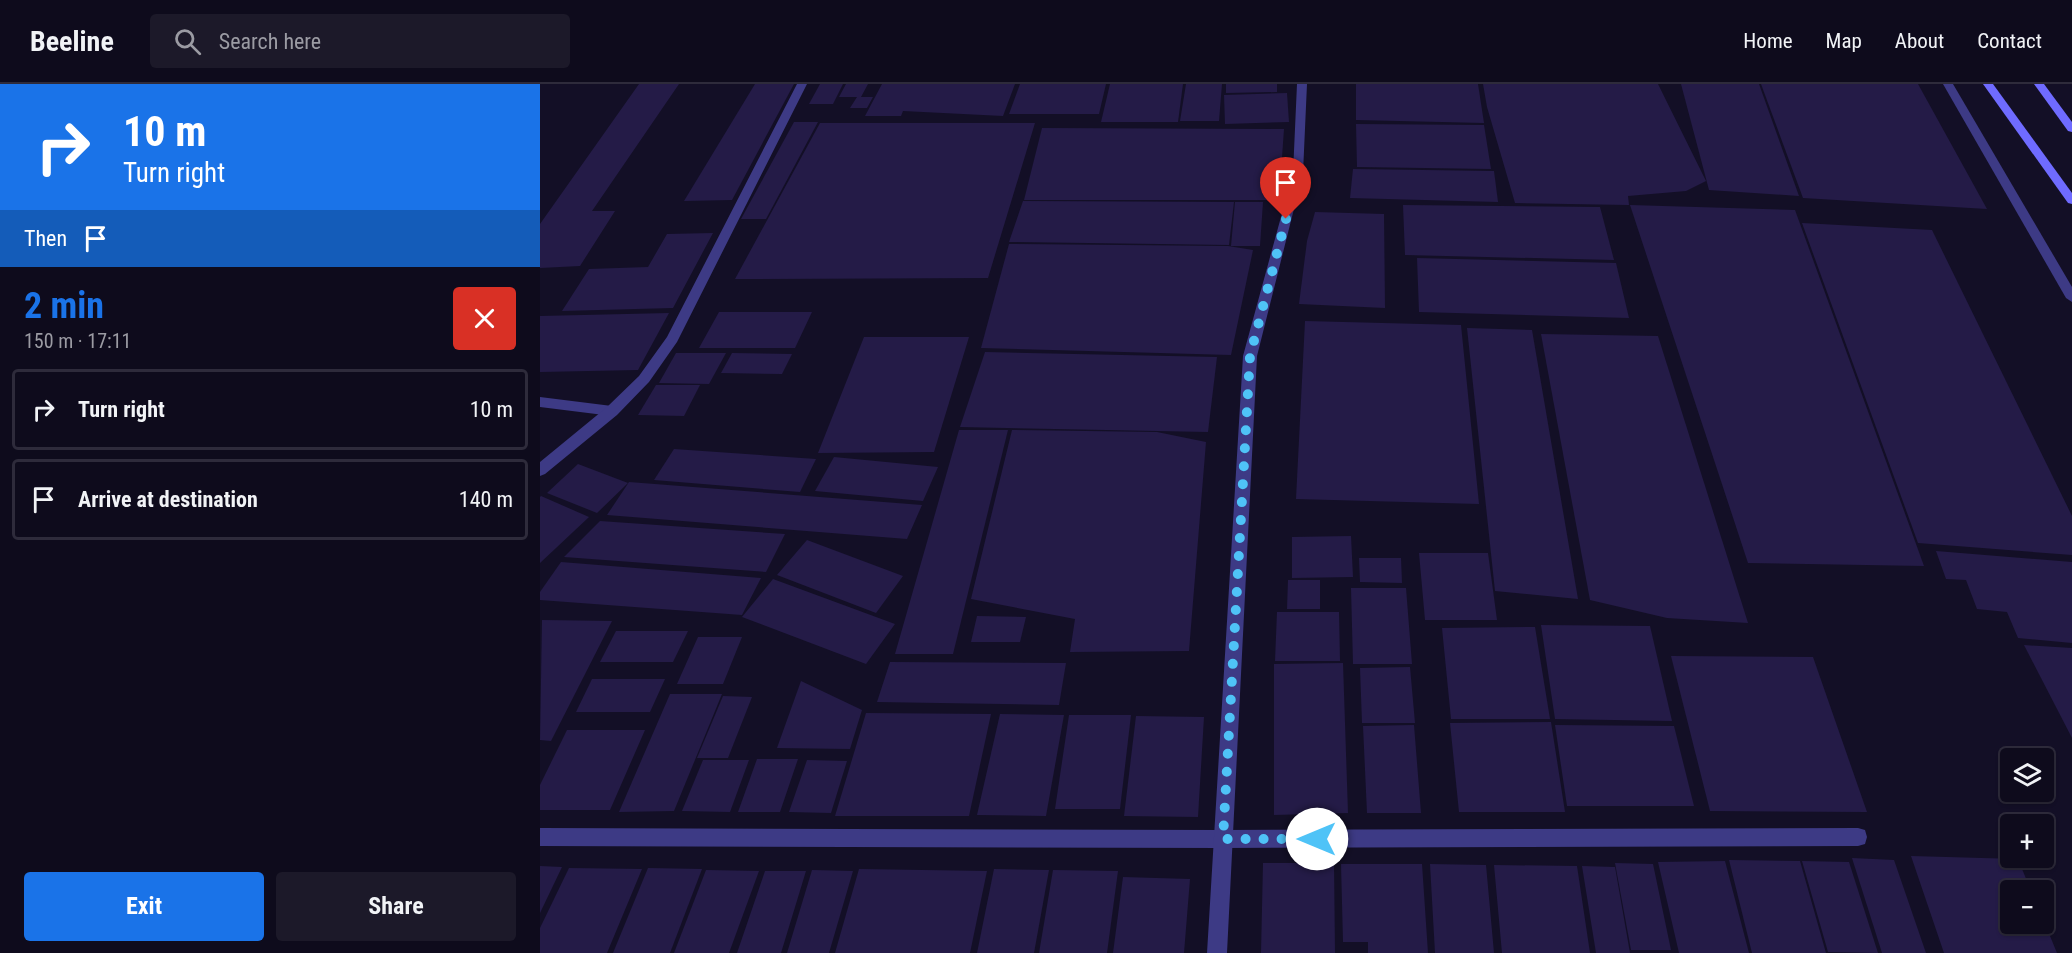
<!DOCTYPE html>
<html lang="en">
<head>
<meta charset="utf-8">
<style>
  body { margin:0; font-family:"Roboto Condensed",sans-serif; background:#1c1929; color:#f1f3f6; height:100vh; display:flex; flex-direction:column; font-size:22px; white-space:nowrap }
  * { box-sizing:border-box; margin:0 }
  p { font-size:20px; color:#9b9ba3 }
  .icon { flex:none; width:33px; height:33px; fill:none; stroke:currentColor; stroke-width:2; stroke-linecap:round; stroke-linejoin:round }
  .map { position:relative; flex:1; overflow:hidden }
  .details { display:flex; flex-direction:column; background:#0e0b1c; width:540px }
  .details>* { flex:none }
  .top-card { background:#1a73e8; color:#fff; overflow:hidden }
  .buttons { position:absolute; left:1460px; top:664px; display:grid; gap:12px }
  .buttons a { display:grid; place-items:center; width:54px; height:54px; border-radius:6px; background:#0e0b1c; box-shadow:0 2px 4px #0004,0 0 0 2px #2e2b3b; font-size:30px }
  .pin { position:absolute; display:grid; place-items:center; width:51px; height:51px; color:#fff; margin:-62px -26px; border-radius:50% 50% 50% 0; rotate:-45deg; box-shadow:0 0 6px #0007 }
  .pin .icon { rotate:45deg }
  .me { position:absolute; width:66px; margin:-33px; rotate:270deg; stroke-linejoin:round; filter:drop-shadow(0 0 4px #0008) }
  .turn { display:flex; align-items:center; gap:21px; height:126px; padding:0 24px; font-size:27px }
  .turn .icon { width:78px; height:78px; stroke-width:2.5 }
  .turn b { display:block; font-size:42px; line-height:51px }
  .then { display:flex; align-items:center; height:57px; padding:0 24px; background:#0003; gap:12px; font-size:22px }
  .round { display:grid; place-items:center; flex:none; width:63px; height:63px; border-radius:6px; background:#1c1929 }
  .headline { display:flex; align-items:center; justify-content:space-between; height:102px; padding:0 24px }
  h1 { font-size:36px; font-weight:700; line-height:45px; color:#1a73e8 }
  .primary-button { display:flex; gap:12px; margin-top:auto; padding:12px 24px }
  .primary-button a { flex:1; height:69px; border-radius:6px; background:#1a73e8; color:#fff; font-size:24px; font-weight:700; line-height:69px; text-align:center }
  .primary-button a+a { background:#1c1929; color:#f1f3f6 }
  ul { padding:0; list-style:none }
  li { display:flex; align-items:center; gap:18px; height:81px; margin:0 12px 9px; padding:0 12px; border:3px solid #2e2b3b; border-radius:6px }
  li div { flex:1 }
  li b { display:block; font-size:22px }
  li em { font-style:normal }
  header { display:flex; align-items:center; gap:36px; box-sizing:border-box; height:84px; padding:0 30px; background:#0e0b1c; border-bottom:2px solid #2e2b3b }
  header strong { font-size:28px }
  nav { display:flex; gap:33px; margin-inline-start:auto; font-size:21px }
  .search { width:420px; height:54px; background:#1c1929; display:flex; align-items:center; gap:15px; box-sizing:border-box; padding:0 21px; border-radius:6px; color:#9b9ba3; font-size:22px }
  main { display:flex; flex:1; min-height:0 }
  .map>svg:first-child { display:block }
  .building { fill:#241b47 }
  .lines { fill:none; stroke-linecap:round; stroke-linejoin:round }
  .lane { fill:#3d3a85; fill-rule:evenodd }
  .street { fill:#3d3a85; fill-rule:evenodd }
  .secondary { fill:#6f6bff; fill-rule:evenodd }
  .route { stroke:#4fc3f7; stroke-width:10; stroke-dasharray:0 18 }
</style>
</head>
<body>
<header>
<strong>Beeline</strong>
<div class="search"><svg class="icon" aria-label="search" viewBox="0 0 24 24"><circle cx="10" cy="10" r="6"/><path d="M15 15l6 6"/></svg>Search here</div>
<nav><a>Home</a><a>Map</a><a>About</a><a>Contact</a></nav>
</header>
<main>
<section class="details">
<div class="top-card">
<div class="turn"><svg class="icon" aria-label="right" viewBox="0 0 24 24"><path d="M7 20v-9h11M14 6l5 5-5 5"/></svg><div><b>10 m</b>Turn right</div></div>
<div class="then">Then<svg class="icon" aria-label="arrive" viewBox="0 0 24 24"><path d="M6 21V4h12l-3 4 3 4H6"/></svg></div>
</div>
<div class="headline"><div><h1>2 min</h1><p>150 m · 17:11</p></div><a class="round" style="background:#d93025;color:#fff"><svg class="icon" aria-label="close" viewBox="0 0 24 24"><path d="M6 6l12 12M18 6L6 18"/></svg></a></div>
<ul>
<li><svg class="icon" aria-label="right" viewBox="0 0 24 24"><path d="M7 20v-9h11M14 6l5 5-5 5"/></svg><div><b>Turn right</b></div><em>10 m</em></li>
<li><svg class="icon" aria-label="arrive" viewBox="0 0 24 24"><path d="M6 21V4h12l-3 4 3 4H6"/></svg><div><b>Arrive at destination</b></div><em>140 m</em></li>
</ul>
<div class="primary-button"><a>Exit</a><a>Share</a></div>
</section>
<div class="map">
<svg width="1532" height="869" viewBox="0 0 1532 869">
  <rect width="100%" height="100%" fill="#130f26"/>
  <!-- building -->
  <g class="building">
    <path d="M99,0h40l-87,127h23l-35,55 -40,2v-44z"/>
    <path d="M215,0h39l-62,116 -48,1z"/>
    <path d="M280,0h23l-10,20h-24z"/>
    <path d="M306,0h22l-7,13h12l-6,11h-17l7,-11h-18z"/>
    <path d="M342,0h133l-12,32 -100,-5 -2,5h-36z"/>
    <path d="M480,0h86l-7,30h-90z"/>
    <path d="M570,0h73l-5,38h-77z"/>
    <path d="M646,0h36l-3,37h-39z"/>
    <path d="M686,0h51v8l-51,1z"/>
    <path d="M816,0h122l6,39 -128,-3z"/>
    <path d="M943,0h175l48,97 -20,10 -58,5 1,9 -114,-2 -28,-96z"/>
    <path d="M1141,0h78l40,112 -90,-6z"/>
    <path d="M1221,0h157l69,125 -184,-11z"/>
    <path d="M747,9l2,29 -64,2 -1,-29z"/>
    <path d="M254,38h24l-52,97h-25z"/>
    <path d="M280,39h215l-47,155 -253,1z"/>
    <path d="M816,40l128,1 7,44 -134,-2z"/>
    <path d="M502,44l242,1 -5,71h-255z"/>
    <path d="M813,85l141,2 4,31 -148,-4z"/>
    <path d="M483,117l211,1 -5,43 -220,-3z"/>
    <path d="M695,118h28l-3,44h-29z"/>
    <path d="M863,121l197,2 14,53 -209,-5z"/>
    <path d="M1090,121l165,5 129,356 -176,-3z"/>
    <path d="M775,128l69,2 1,94 -86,-4 8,-63z"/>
    <path d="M1262,139l130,7 140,286v39l-154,-12z"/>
    <path d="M173,149l-40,75 -111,3 27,-42 59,-2 19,-33z"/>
    <path d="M469,160l219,2 25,4 -22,105 -250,-7z"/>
    <path d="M877,174l199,5 13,55 -210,-6z"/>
    <path d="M179,228h93l-17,36h-96z"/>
    <path d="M129,229l-31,57 -98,2v-56z"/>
    <path d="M765,237l156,4 18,179 -183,-5z"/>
    <path d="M927,244l65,2 46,269 -83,-8z"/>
    <path d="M1001,250l117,2 90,287 -81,-5 -77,-18z"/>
    <path d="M324,253h105l-35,115 -116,1z"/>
    <path d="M445,268l232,5 -9,75 -248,-5z"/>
    <path d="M136,269h50l-17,31 -50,-1z"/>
    <path d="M192,269l60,1 -10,20 -61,-1z"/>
    <path d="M116,301h44l-16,31 -46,-1z"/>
    <path d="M419,346h49l-55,224h-58z"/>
    <path d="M472,346l145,2 49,10 -17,209 -119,1 5,-33 -104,-20z"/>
    <path d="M134,365l142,10 -16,33 -146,-12z"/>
    <path d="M294,373l104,10 -15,34 -108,-10z"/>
    <path d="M38,380l50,19 -31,30 -50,-20z"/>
    <path d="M89,398l293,23 -15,34 -300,-24z"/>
    <path d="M1,412l48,21 -49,46v-66z"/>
    <path d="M60,437l185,13 -19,38 -202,-15z"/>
    <path d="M811,452l2,41 -61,1v-41z"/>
    <path d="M267,456l96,36 -27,37 -99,-38z"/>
    <path d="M1396,467l136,11v81l-54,-5 -11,-26 -30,-3 -11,-29 -20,-1z"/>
    <path d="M879,469h69l9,67h-72z"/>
    <path d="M819,474h42l1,25 -42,-1z"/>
    <path d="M21,478l200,16 -19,37 -202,-15v-8z"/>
    <path d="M233,495l122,45 -29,40 -124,-47z"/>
    <path d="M748,496h32v29h-33z"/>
    <path d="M811,504h55l6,76h-59z"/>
    <path d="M737,528h62l1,49h-65z"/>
    <path d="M437,532l49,1 -6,25h-49z"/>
    <path d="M2,536l70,1 -61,120 -11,-1z"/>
    <path d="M1001,541l109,1 22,95 -117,-2z"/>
    <path d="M995,543l15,92h-99l-9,-91z"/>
    <path d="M76,547h72l-15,31h-73z"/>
    <path d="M158,553h44l-19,47h-46z"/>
    <path d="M1484,561l48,3v90z"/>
    <path d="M1131,572l142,1 54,155 -157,-1z"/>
    <path d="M350,578l176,1 -7,42 -182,-3z"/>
    <path d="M803,579l5,150 -74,2v-151z"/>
    <path d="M870,583l5,56h-53l-2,-55z"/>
    <path d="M52,595h73l-15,33h-74z"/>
    <path d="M261,597l61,29 -12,39 -73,-1z"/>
    <path d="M130,610h52l-48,117 -55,1z"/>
    <path d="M183,612l29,1 -24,61h-31z"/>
    <path d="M326,629l125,1 -22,102h-134z"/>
    <path d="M460,630l64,1 -18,101 -69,-1z"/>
    <path d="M529,631h62l-11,94h-65z"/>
    <path d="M596,632l68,1 -6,100 -74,-1z"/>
    <path d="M1011,638l14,90h-106l-9,-89z"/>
    <path d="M874,641l7,88h-54l-4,-87z"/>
    <path d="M1015,641l119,1 20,80h-127z"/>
    <path d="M27,646h78l-35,80h-70v-25z"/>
    <path d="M217,675h41l-18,53h-42z"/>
    <path d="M163,676h46l-19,52 -48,-1z"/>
    <path d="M267,676l40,1 -16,52 -42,-1z"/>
    <path d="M1371,772l107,3 13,32h-21v33h33v-5l14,34h-113z"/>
    <path d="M1312,774l42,2 32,93h-44z"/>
    <path d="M1189,776l71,1 26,92h-74z"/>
    <path d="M1185,777l24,92h-70l-21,-91z"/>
    <path d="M1262,777l47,1 29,91 -50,-1z"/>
    <path d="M723,779h71l1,90h-74z"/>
    <path d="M1075,779l38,1 18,86h-40z"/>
    <path d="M801,780h81l6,89h-60v-11h-25z"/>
    <path d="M890,780l56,1 8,88h-59z"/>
    <path d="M954,781l83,1 13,87h-88z"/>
    <path d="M0,782l22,1 -22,46z"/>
    <path d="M1042,782l33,1 15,86h-34z"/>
    <path d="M29,784l73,1 -35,84h-67v-25z"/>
    <path d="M108,784l54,1 -32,84h-57z"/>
    <path d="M319,785l128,2 -17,82h-135z"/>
    <path d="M454,785l55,1 -15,83h-57z"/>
    <path d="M166,786l53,1 -30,82h-55z"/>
    <path d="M272,786l41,1 -24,82h-42z"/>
    <path d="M513,786l65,1 -11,82h-68z"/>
    <path d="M225,787h41l-25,82h-44z"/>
    <path d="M583,793l67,2 -6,74h-71z"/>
  </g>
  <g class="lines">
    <!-- lane -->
    <g class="lane">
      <path d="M0,313l72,9 7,5 -7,5 -72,-9z"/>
      <path d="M0,744l683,2 635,-2 7,2 2,7 -2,7 -7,2 -635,2 -683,-2z"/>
    </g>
    <!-- street -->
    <g class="street">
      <path d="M257,0h10l-130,258 -28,40 -32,33 -72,59 -5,2v-14l67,-55 32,-31 28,-39z"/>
      <path d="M757,0h10l-4,89 -46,183 -30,597h-20l36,-597 50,-183z"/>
      <path d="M1403,0h10l119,203v15l-6,-4z"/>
    </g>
    <!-- secondary -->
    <g class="secondary">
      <path d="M1443,0h10l79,109v11l-4,-1z"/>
      <path d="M1494,0h10l28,38v10l-4,-1z"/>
    </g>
  </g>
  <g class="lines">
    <!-- route -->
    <path class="route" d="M746,135l-36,137 -27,483h94"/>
  </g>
</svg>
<div class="buttons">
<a><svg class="icon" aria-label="layers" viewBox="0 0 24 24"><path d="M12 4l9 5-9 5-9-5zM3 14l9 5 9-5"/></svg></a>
<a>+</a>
<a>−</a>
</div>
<div class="pin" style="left:746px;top:135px;background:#d93025"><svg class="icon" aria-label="arrive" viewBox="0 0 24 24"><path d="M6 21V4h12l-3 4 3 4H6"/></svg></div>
<svg class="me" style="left:777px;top:755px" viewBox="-20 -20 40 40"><circle r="19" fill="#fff"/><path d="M0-13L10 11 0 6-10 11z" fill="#4fc3f7"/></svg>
</div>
</main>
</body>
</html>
